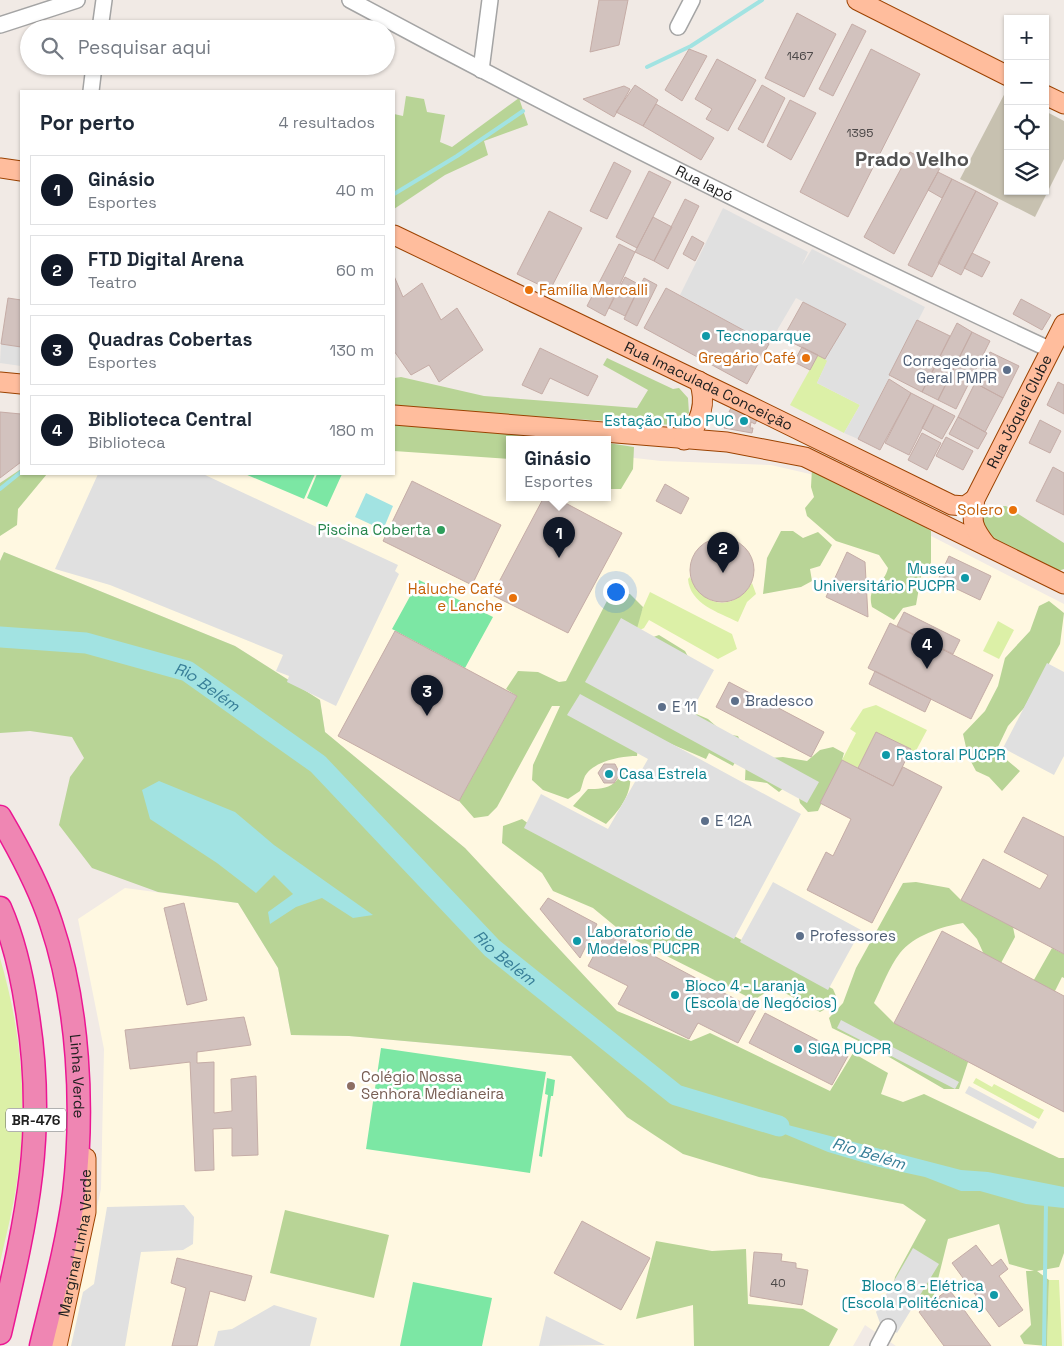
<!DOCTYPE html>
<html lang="pt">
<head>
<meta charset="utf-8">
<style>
  body { margin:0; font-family:"Space Grotesk",sans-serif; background:#f2f2f3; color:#1f2937 }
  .controls { position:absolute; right:15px; top:15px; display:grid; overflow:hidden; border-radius:0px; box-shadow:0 1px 4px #0004 }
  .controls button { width:45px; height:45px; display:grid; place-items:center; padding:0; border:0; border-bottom:1px solid #e0e1e3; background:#fff; color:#1f2937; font:25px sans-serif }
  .you { position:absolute; left:615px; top:591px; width:18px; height:18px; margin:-12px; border:4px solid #fff; border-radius:50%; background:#1a73e8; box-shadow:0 0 0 8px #1a73e833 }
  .badge { display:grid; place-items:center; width:32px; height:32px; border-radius:50%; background:#111827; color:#fff; font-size:16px; font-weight:700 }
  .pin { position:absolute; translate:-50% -41px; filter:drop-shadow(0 1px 2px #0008) }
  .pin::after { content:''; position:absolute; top:26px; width:18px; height:15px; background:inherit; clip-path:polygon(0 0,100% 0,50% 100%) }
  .popup { position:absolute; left:506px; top:436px; width:105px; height:65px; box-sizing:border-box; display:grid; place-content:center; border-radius:0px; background:#fff; filter:drop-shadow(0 1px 4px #0005); font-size:16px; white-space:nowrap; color:#747a83 }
  .popup b { font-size:19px; color:#1f2937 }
  .popup::after { content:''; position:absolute; left:50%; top:100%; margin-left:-10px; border:10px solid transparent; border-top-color:#fff }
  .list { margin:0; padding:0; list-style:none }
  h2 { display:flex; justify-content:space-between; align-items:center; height:65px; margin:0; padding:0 20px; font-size:21px }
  h2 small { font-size:16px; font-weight:400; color:#747a83 }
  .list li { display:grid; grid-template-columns:32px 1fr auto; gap:15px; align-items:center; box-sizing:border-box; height:70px; margin:0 10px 10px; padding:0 10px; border:1px solid #e0e1e3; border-radius:0px }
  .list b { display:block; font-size:19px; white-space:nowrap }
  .list p { margin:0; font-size:16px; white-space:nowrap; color:#747a83 }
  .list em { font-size:16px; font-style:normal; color:#747a83 }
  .icon { flex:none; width:28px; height:28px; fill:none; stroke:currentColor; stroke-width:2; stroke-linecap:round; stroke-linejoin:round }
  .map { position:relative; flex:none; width:1064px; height:1346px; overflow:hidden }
  .search { position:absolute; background:#fff; box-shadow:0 1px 4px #0004; left:20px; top:20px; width:375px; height:55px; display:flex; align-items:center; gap:12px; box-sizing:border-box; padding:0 18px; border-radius:28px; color:#747a83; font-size:19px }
  .panel { position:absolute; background:#fff; box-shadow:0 1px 4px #0004; left:20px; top:90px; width:375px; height:385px; border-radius:0px }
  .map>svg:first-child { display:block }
  .education { fill:#fff8e1 }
  .construction { fill:#c7c1b0 }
  .grass { fill:#dcf0a7 }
  .forest { fill:#b8d496 }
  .pitch { fill:#7ce7a4 }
  .parking { fill:#e0e0e0 }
  .water { fill:#a2e3e2 }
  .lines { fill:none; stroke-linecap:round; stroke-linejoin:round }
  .stream { stroke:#a2e3e2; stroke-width:4 }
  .river { stroke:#a2e3e2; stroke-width:21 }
  .building { fill:#d2c2be; stroke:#c5aca6 }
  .minor-casing { stroke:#a4a4a4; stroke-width:18 }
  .major-casing { stroke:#9c4200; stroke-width:21 }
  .highway-casing { stroke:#ec1693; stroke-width:25 }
  .minor { stroke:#fff; stroke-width:15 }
  .major { stroke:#ffbd9d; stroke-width:19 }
  .highway { stroke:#ef86b3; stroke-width:22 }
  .food-dot { fill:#e8710a; stroke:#fff; stroke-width:2 }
  .culture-dot { fill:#0f9aa8; stroke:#fff; stroke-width:2 }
  .service-dot { fill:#5c6f8a; stroke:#fff; stroke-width:2 }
  .leisure-dot { fill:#2e9e5b; stroke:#fff; stroke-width:2 }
  .education-dot { fill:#8d6e63; stroke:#fff; stroke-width:2 }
  .labels { text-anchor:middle; stroke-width:5; stroke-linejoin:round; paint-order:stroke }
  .number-label { font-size:12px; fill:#4c4848 }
  .shield { fill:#fff; stroke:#636363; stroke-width:1 }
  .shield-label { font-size:14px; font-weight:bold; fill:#202020 }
  .street-label { font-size:15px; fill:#202020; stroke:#fff }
  .food-label { font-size:15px; fill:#c56008; stroke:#fff; text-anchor:end }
  .culture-label { font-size:15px; fill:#0d838f; stroke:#fff; text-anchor:start }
  .service-label { font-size:15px; fill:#4e5e75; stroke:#fff; text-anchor:start }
  .leisure-label { font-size:15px; fill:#27864d; stroke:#fff; text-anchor:end }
  .education-label { font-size:15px; fill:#785e54; stroke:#fff; text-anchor:start }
  .water-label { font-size:16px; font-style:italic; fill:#387f98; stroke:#fff }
  .district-label { font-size:20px; font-weight:bold; fill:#535353; stroke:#fff }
</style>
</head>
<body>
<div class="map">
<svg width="1064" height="1346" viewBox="0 0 1064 1346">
  <rect width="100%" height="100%" fill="#f1eae5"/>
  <path class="education" d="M394,431L510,444V497H608V455L661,461L771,465L810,474L1064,604V1346H896L865,1325L853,1346H66L101,1189L104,1049L78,919L125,888L238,903L278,968L291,1035L349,1036L571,1056L627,1117L617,1011L465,848L325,732L320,700L235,646L4,552L0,561V498L30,474H394Z"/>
  <path class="construction" d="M1006,91L1008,92V191H1045V111L1064,121V159L1035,217L960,179Z"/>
  <path class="grass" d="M818,355L828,360L817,383L860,405L844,433L790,405Z
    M690,577C703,608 734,612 752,583L756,594L747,602L738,622C718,612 690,604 688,579Z
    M650,592L732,634L737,649L718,659L649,620L644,628L636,632L638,619Z
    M998,621L1014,630L999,659L983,651Z
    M876,705L927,730L910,762L906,760L911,749L876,732L858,768L842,760L856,733L850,729L863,709Z
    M0,958C21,1029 29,1107 17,1181C13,1209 6,1236 0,1263Z
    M976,1078L992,1087L994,1084L1044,1110L1039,1119L973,1083Z
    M1049,1280H1059L1062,1346H1047Z"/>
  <path class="forest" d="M406,96L424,99L427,112L445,115L440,142L452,147L519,98L528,125L484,141L488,155L445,175L394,209V114L403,116Z
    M607,358L673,389L679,388L688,398L689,413L673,425L394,408V378L401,377L484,396L637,408L648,390L603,365Z
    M394,422L578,439H510V459L394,451Z
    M608,443L634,447L633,469L621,489H608Z
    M812,468L912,518L931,531V563L922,571L916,605L903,608L894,620L872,607C866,585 884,586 888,568L879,555L836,541L807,516L805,508L814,497L811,487Z
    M21,469V474H47L18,509L17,525L0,536V483Z
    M1006,506L1064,543V569L1055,572L988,538L977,519L984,507Z
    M781,531H793L803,538L818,532L832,545L820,566L810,569L812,581L801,587L763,594L767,558Z
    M4,552L235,646L320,700L325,732L465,848L617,1011L691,1041L710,1033L830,1091L853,1053L888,1073L881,1094L903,1102L924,1094L1059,1158H1064V1253L1059,1267L1037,1271L1049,1280L1047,1346L1024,1344L1020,1336L1031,1325L1026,1271H1034L1009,1264L999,1224L948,1239L932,1303L910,1309L891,1298L895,1277L926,1220L903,1204L759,1177L683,1154L627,1117L571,1056L349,1036L291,1035L278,968L238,903L158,892L92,868L59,825L70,777L84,758L72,737L30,731L0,733V561Z
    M630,594L643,607L636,632L642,641L659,635L685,651L697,673L687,710L708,719L725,734L738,736L743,747L733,766L709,753L706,759L648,734L638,746L637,756C621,756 594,761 585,776C583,780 582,787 580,791L568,799L543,790L532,780L533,765L560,706H552L497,807L488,816L474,818L459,801L517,696L506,689L518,671L538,672L559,682L566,681L610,595Z
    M1049,601L1064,613L1060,644L1024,708L1008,726L996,751L1020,771L1002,791L989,777L976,771L968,756L963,734L985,711L998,686L1005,658L1030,631L1039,606Z
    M833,747L844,753L842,760L818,811L808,812L800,803L797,789L786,786L779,792L767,783L745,780L746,760L783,757L807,761L820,750Z
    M626,770L630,772C633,793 620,810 606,824L573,806L588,789C597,789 607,789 614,783C619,779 620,774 626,770Z
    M522,819L540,832L833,989L836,996L831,1006L820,1012L774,987L754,1000L627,936L593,908L553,891L542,873L502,843L503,826Z
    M916,882L949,888L961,900L1013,927L1015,937L1001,963L986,959L977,939L963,923C943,926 913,936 900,953C889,967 882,987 874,1003L894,1023L968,1062L959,1089H944L877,1050L832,1028L829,1018L843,1003L856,968L903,883Z
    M1052,948L1064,954V978L1062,977L1052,997L1031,985Z
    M285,1210L389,1235L374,1298L270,1273Z
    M656,1241L712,1251L746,1249L748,1304L803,1309L838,1329L829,1346H694L693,1305L636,1319Z"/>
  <path class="pitch" d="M245,474H315L304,499Z
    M317,474H342L327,507L307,498Z
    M419,580L493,617L465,668L392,629Z
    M381,1048L546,1072L530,1173L366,1149Z
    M547,1078L555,1080L553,1096H551L542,1157L539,1156L548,1095L545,1094Z
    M413,1282L492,1298L482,1346H400Z"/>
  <path class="parking" d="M723,208L808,252L802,265L812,249L925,307L858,439L844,433L860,405L817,383L827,361L825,359L845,324L796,298L769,344L680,295Z
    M1,344L21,347V366L0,363Z
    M98,474H203L398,565L395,571L399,574L336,706L287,682L289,676L276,671L283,655L110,585L55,569Z
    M621,618L714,670L691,712L819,782L807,803L585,682Z
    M1047,663L1064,672V756L1054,775L1003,748Z
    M580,694L801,814L734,939L524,828L541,794L608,829L648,759L567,715Z
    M773,882L861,930L828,990L740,942Z
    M841,1020L959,1082L955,1089L837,1028Z
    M969,1086L1037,1122L1033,1129L965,1093Z
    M184,1205L194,1217L193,1244L183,1250L141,1252L125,1346H71L83,1292L94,1284L107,1207Z
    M913,1248L939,1264L897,1333L880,1323L876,1312Z
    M274,1305L317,1318L310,1346H214L218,1331L232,1329Z
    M546,1316L605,1345L539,1346Z"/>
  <path class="water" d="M366,493L393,506L383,530L355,517Z
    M159,781L235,812L274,845L373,915L353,918L322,898L296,907L270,924L268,912L293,894L274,875L256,893L217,863L150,819L142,790Z
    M742,1113L961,1170L988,1172L1064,1187V1208L1026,1204L980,1191H961L925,1177L879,1167L828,1152L775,1130Z"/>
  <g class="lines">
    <path class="stream" d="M647,67L691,46L762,0
      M394,194L457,156L523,111
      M0,489L21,472
      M1044,1346L1046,1203"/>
    <path class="river" id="s1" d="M0,637L86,643L187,671L318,764L492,948L676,1095L779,1126"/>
  </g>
  <path class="building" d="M599,0H628L619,45L590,52Z
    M797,13L836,34L804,97L765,78Z
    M852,24L866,31L833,96L819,89Z
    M689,49L707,56L682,101L665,90Z
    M871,49L920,74L848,217L800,192Z
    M717,59L756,80L728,131L706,119L712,109L695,99Z
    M635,85L658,100L643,126L616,112Z
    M762,85L785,98L763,143L738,129Z
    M624,86L630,89L614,117L583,99Z
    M790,100L816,113L791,160L767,146Z
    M656,104L714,138L701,160L643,126Z
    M910,152L940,168L894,254L864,237Z
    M614,162L631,171L607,219L590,211Z
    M649,171L671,182L637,248L616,237Z
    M938,172L952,179L942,198L928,190Z
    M952,179L976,191L932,277L908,265Z
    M976,191L998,203L961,275L938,263Z
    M685,199L699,206L668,269L654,261Z
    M549,211L582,228L550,290L517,274Z
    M653,217L672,227L654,261L635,252Z
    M692,236L704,243L695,261L683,254Z
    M619,244L635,252L605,316L587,306Z
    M972,253L990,262L982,277L964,268Z
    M394,276L403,297L422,283L441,320L457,308L483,350L439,382L429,365L411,375L394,351Z
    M625,277L640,285L625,316L609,308Z
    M644,278L657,285L637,326L624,319Z
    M666,288L769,344L747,384L644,328Z
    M8,298L21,300V347L1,344Z
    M1021,299L1051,315L1042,330L1013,314Z
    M803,302L846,324L825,359L783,338Z
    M917,320L950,336L922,392L889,375Z
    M957,323L972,332L938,400L922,392Z
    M972,332L990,341L956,409L938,400Z
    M802,347L818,355L810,370L794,362Z
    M540,348L598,376L588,396L550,378L542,394L522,385Z
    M990,352L1019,366L1003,398L975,383Z
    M889,379L911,393L880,450L858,439Z
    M1058,382L1064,385V414L1047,405Z
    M975,383L1003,398L985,432L958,417Z
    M911,393L934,405L909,455L885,443Z
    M934,405L955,416L942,439L922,428Z
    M731,408L757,420L755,424L751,422L750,428H753L752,433L724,428L725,424L729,425L734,415L729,412Z
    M0,412L21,414V462L0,478Z
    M958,417L987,433L978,449L949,434Z
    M1040,420L1061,431L1050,453L1029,443Z
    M922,433L941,443L927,470L908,460Z
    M946,437L973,451L963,470L936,456Z
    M1053,467L1064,473V515L1036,501Z
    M412,481L501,525L472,585L383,541Z
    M665,484L689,498L681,514L656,501Z
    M544,497H554L622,533L568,633L492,595Z
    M690 570a32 32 0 1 1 64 0a32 32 0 1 1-64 0Z
    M847,552L865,562L868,617L826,597Z
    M949,556L991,576L980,600L938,580Z
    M904,612L960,640L953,654L897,626Z
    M890,623L993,675L971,719L868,668Z
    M395,631L517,696L459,801L338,736Z
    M875,671L931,699L925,712L869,684Z
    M729,682L824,732L811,757L716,707Z
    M876,732L911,749L893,786L858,768Z
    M842,760L893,786L903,767L942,787L872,923L807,890L826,852L833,856L851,819L820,803Z
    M604,764H615L620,774L614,783H604L598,773Z
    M1023,817L1064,837V954L961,900L983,859L1040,889L1048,875L1004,852Z
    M548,898L597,924L580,958L540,909Z
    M184,903L207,1000L187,1005L164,908Z
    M607,931L756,1010L738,1043L698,1023L689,1039L618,1004L628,986L588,966Z
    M942,931L1064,996V1112L894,1023Z
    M765,1013L848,1056L832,1085L749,1043Z
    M244,1017L251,1045L197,1052V1063L214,1062V1113L232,1111L231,1079L256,1076L258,1155L232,1156V1128L213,1129L214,1170L195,1171L190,1062L130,1069L125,1030Z
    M582,1221L650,1258L621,1310L554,1273Z
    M976,1245L992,1266L1001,1259L1008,1269L999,1276L1023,1310L999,1327L952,1263Z
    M754,1252L782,1254L781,1261L796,1263V1268L808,1270L802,1305L750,1296Z
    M177,1258L252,1276L245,1301L210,1291L197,1346H172L186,1288L171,1283Z
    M949,1289L975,1325L991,1346H944L919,1312Z"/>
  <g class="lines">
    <defs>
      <g id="minor">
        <path id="s2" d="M350,0C580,124 814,240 1051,350"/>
        <path d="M0,25L77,0"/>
        <path d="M678,27L692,0"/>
        <path d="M100,29L104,0"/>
        <path d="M481,70L490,0"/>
        <path d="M91,91L94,66"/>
        <path d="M878,1346L888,1327"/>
      </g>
      <g id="major">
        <path d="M857,0L1008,76"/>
        <path d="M1045,95L1064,104"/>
        <path d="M0,168L21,171"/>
        <path id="s3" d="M394,235L748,405L952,505L965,506L975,499"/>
        <path d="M0,382L21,384"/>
        <path d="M394,415L727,442L805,457L1064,584"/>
        <path d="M684,440C701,423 707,403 699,381"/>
        <path id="s4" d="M987,546C972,527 971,522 975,499L1064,324"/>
        <path id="s5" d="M57,1346L86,1212V1158"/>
      </g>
      <g id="highway">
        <path id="s6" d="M0,817C20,851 39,886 51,923C79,1006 84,1108 74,1194C67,1245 53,1296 41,1346"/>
        <path d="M0,908C14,940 22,976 27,1010C47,1131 27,1217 0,1333"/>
      </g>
    </defs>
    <use href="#minor" class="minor-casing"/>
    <use href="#major" class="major-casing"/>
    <use href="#highway" class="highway-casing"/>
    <use href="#minor" class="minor"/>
    <use href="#major" class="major"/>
    <use href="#highway" class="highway"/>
  </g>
  <g class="food-dot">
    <circle cx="529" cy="290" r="5"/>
    <circle cx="806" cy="358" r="5"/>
    <circle cx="1013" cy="510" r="5"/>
    <circle cx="513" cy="598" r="5"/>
  </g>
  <g class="culture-dot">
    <circle cx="706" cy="336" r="5"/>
    <circle cx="744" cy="421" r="5"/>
    <circle cx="965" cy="578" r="5"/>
    <circle cx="886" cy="755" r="5"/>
    <circle cx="609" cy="774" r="5"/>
    <circle cx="577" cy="941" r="5"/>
    <circle cx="675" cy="995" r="5"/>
    <circle cx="798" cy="1049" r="5"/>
    <circle cx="994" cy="1295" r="5"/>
  </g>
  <g class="service-dot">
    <circle cx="1007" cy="370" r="5"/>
    <circle cx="735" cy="701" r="5"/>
    <circle cx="662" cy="707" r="5"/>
    <circle cx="705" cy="821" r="5"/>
    <circle cx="800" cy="936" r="5"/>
  </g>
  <circle class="leisure-dot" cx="441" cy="530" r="5"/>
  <circle class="education-dot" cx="351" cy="1086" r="5"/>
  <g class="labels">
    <g class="number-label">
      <text x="800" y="60">1467</text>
      <text x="860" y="137">1395</text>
      <text x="778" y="1287">40</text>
    </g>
    <rect class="shield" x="6" y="1108.5" width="60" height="23" rx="4"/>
    <g class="shield-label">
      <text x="36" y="1125">BR-476</text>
    </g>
    <g class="street-label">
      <text dy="5" stroke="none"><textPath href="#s2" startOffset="399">Rua Iapó</textPath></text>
      <text dy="5" stroke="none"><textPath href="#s3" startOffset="349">Rua Imaculada Conceição</textPath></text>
      <text dy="5" stroke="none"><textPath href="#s4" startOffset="149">Rua Jóquei Clube</textPath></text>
      <text dy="5" stroke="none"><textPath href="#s6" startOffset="274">Linha Verde</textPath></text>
      <text dy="5" stroke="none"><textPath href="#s5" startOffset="105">Marginal Linha Verde</textPath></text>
    </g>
    <g class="food-label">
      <text x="539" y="295" text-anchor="start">Família Mercalli</text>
      <text x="796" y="363">Gregário Café</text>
      <text x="1003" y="515">Solero</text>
      <text x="503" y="594">Haluche Café<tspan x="503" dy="17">e Lanche</tspan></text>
    </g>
    <g class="culture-label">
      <text x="716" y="341">Tecnoparque</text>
      <text x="734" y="426" text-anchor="end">Estação Tubo PUC</text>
      <text x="955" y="574" text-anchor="end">Museu<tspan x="955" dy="17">Universitário PUCPR</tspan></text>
      <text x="896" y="760">Pastoral PUCPR</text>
      <text x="619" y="779">Casa Estrela</text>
      <text x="587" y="937">Laboratorio de<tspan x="587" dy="17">Modelos PUCPR</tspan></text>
      <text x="685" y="991">Bloco 4 - Laranja<tspan x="685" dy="17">(Escola de Negócios)</tspan></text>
      <text x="808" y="1054">SIGA PUCPR</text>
      <text x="984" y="1291" text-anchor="end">Bloco 8 - Elétrica<tspan x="984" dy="17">(Escola Politécnica)</tspan></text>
    </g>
    <g class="service-label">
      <text x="997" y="366" text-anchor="end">Corregedoria<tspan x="997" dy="17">Geral PMPR</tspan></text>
      <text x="745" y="706">Bradesco</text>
      <text x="672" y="712">E 11</text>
      <text x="715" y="826">E 12A</text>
      <text x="810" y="941">Professores</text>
    </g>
    <g class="leisure-label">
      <text x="431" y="535">Piscina Coberta</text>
    </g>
    <g class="education-label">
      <text x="361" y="1082">Colégio Nossa<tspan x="361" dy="17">Senhora Medianeira</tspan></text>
    </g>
    <g class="water-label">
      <text dy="6" stroke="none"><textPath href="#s1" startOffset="216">Rio Belém</textPath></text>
      <text dy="6" stroke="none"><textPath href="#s1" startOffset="621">Rio Belém</textPath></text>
      <text transform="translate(869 1153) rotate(17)" y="6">Rio Belém</text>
    </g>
    <g class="district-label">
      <text x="912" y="166">Prado Velho</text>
    </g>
  </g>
</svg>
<div class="controls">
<button>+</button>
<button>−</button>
<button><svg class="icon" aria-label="locate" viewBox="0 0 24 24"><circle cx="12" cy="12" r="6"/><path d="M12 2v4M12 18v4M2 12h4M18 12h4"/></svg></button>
<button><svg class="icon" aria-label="layers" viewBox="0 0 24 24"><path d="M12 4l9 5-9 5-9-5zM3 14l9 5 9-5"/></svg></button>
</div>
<div class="you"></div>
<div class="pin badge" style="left:559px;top:558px">1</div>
<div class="popup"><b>Ginásio</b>Esportes</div>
<div class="pin badge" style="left:723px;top:573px">2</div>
<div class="pin badge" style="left:427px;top:716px">3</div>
<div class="pin badge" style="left:927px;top:669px">4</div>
<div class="search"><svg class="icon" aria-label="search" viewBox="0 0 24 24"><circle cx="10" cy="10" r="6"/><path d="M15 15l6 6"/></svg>Pesquisar aqui</div>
<section class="panel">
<h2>Por perto<small>4 resultados</small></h2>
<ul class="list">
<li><span class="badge">1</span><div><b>Ginásio</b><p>Esportes</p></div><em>40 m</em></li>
<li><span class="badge">2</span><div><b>FTD Digital Arena</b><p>Teatro</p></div><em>60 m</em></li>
<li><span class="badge">3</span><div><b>Quadras Cobertas</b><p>Esportes</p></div><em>130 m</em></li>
<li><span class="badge">4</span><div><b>Biblioteca Central</b><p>Biblioteca</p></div><em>180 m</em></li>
</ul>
</section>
</div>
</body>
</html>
